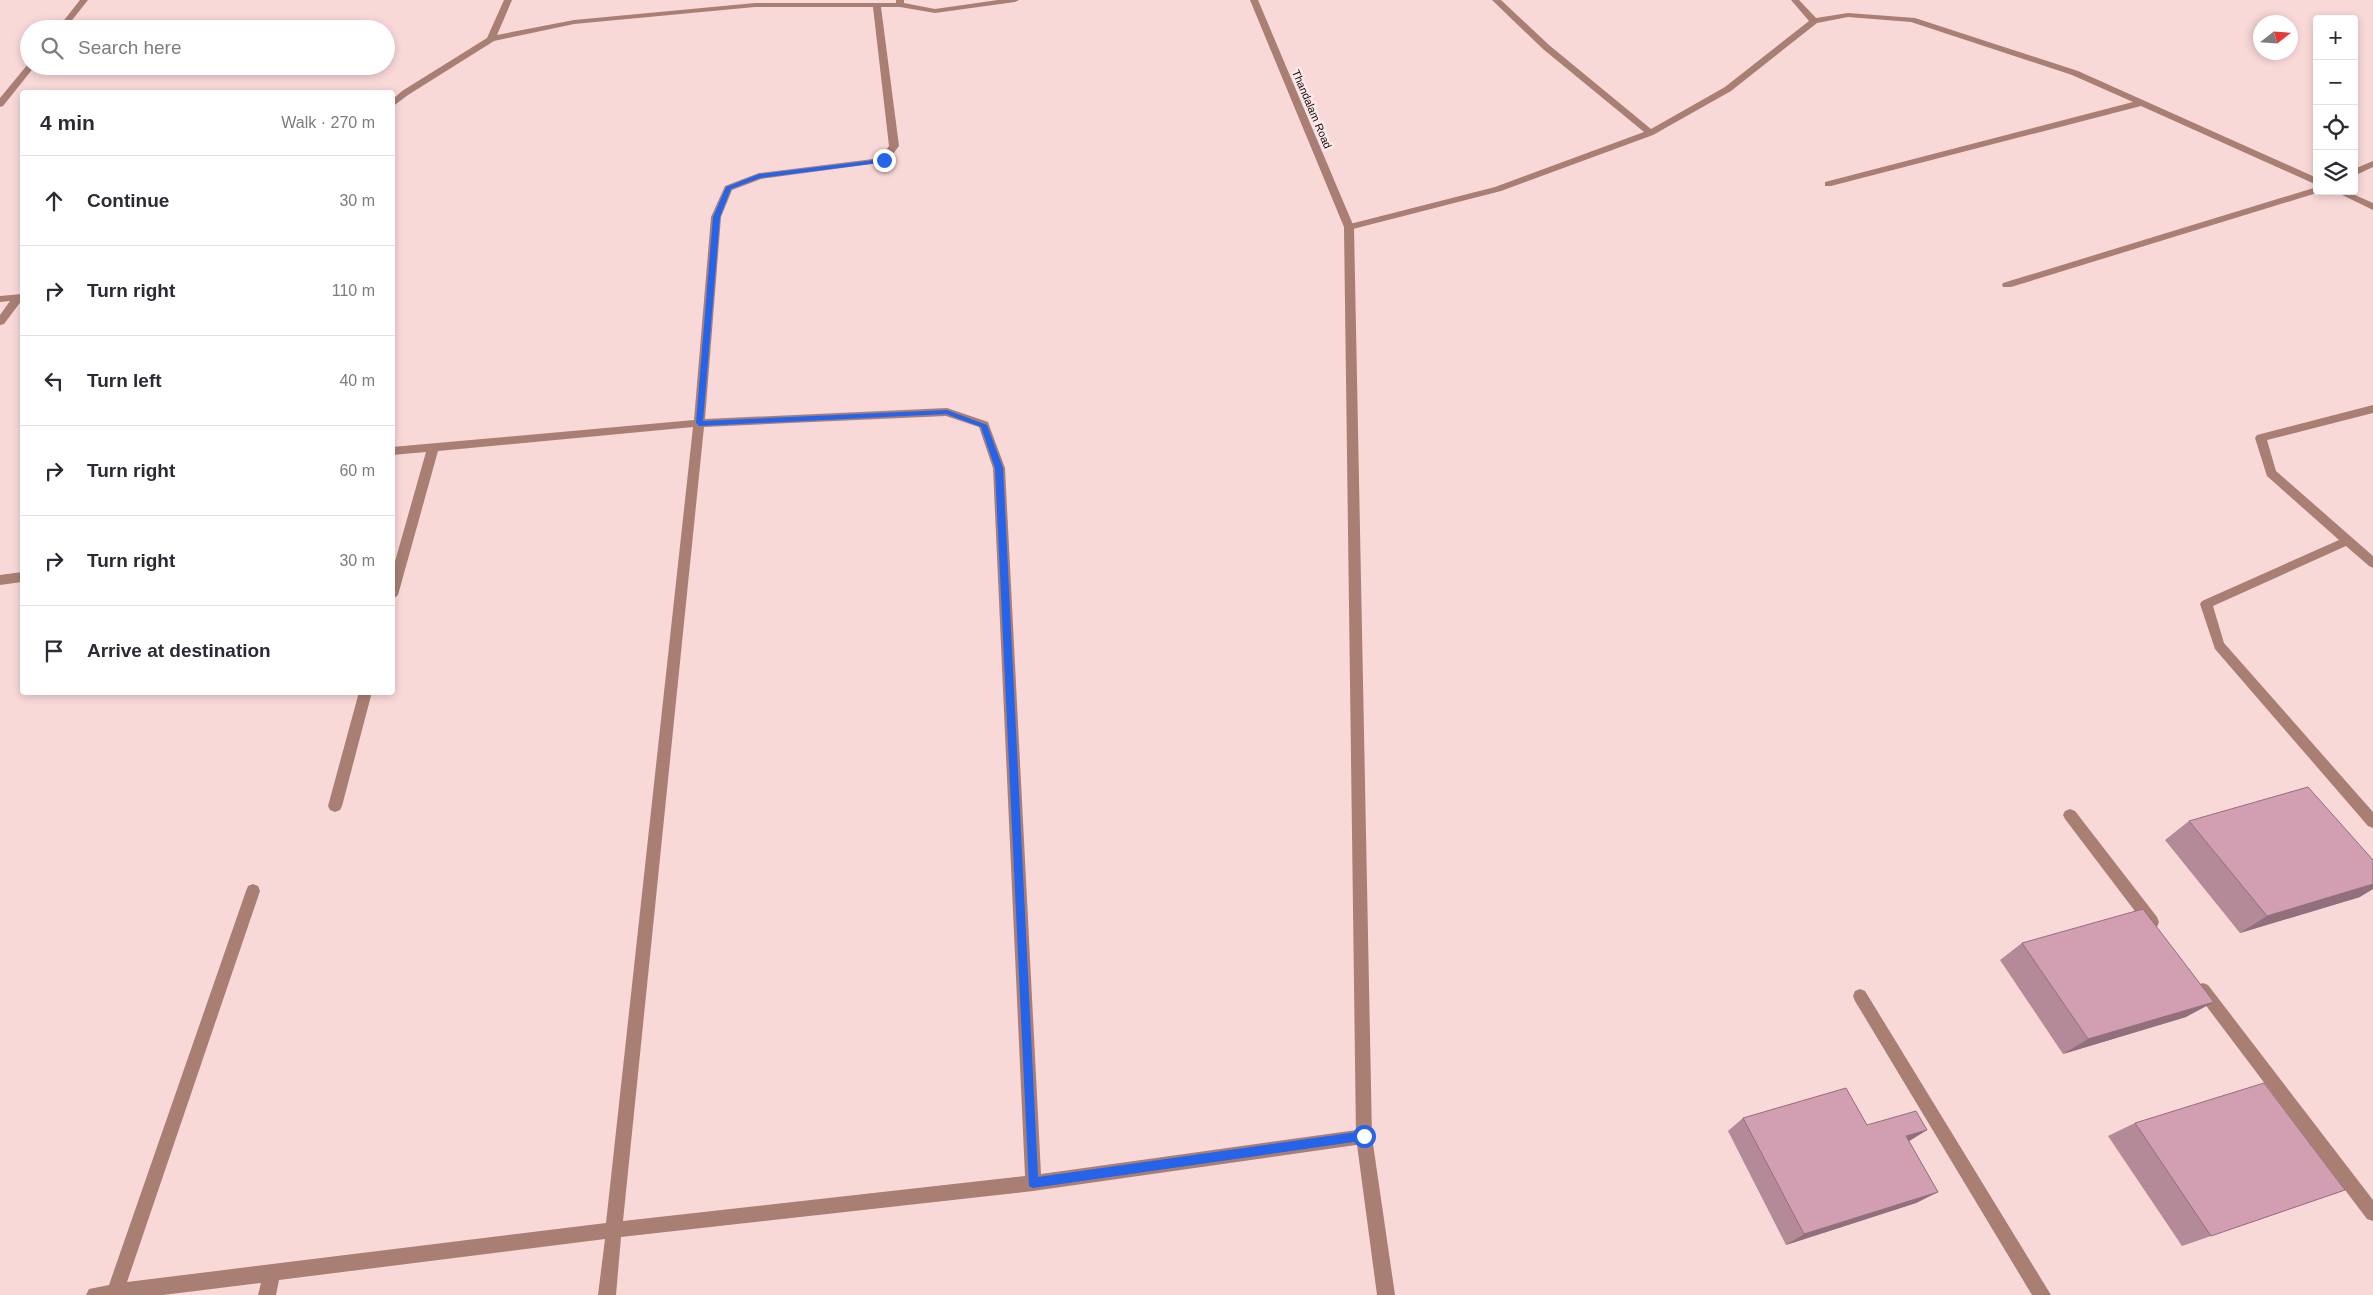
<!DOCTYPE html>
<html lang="en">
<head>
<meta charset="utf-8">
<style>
  body { margin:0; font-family:Helvetica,sans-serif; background:#f2f2f3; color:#2b2b33 }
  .controls { position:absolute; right:15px; top:15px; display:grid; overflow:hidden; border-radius:5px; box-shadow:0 2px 8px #0003 }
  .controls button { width:45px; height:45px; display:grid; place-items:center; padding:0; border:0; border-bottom:1px solid #e1e1e2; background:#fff; color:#2b2b33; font:25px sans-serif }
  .compass { position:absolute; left:2253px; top:15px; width:45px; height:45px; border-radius:50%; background:#fff; box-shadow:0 2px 8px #0003; rotate:73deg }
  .stop { position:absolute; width:15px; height:15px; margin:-11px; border:4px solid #2563eb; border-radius:50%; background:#fff }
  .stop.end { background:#2563eb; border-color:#fff; box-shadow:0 1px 5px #0008 }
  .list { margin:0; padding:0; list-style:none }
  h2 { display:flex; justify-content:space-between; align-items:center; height:65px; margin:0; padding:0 20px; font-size:21px }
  h2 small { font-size:16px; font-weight:400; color:#7c7c81 }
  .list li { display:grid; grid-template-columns:32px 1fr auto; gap:15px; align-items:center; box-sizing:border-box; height:90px; padding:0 20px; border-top:1px solid #e1e1e2 }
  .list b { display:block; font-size:19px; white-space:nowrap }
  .list em { font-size:16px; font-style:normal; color:#7c7c81 }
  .icon { flex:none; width:28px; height:28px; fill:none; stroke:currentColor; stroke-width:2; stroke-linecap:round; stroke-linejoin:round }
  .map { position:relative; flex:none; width:2373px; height:1295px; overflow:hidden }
  .search { position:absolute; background:#fff; box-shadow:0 2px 8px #0003; left:20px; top:20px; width:375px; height:55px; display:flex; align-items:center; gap:12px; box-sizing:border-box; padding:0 18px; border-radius:28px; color:#7c7c81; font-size:19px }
  .panel { position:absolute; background:#fff; box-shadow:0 2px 8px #0003; left:20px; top:90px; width:375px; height:605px; border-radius:5px }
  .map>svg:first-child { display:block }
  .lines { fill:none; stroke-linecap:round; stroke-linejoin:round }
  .minor { fill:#a97f73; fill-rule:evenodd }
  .tertiary { fill:#a97f73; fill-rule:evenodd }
  .wall { fill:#b48998 }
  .shaded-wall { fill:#926f7c }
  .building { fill:#d19fb1; stroke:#926f7c }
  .route { fill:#2563eb }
  .labels { text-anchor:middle; stroke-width:5; stroke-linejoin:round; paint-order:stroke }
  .far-street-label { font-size:11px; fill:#14090a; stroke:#fde9e9 }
</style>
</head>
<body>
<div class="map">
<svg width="2373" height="1295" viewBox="0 0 2373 1295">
  <rect width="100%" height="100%" fill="#f9d8d8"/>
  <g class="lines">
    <path class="minor" d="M80,0H88L65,29H57Z
      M504,0H512L497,35L574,20L755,3H896V0H904V3L935,9L998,0H1019L1015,2L935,13L900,7H881L899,146L887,162L761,179L732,190L721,217L705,419L947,408L988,422L989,425L1005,468L1041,1174L1364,1129L1370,1131L1372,1137L1370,1143L1033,1191L621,1237L616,1295H598L605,1239L279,1280L276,1295H258L261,1283L163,1295H86L89,1289L109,1285L246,891L248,886L253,884L258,886L260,891L127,1282L606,1223L693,427L438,451L398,595L392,600V572L426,452L392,455V447L694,420L711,217L725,186L759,173L881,158L889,146L873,7H755L574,24L494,41L408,95L392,107V100L402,91L487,38ZM946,416L979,427L993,468L1025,1176L623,1221L704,427Z
      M1492,0H1501L1549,45L1651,129L1725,87L1809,21L1791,0H1799L1816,18L1848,13L1915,18L2078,71L2317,178V185L2141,106L1831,186H1825V182L2133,102L2072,75L1911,22L1848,17L1817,23L1731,91L1653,135L1501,191L1349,230L1346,229V225L1495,187L1644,132L1543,49Z
      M28,64L29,66H35L3,106L0,107V98Z
      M2373,161V167L2354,176V169Z
      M2317,187V191L2320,192L2011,287H2003L2002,285L2003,283Z
      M2334,191H2346L2373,203V210Z
      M22,294V300L4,324L0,325V315L10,301L0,302V296Z
      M2373,405V413L2267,440L2276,471L2373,556V568L2369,566L2346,546L2213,606L2224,643L2373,812V828L2368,826L2215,649L2200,604L2202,601L2339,540L2267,476L2255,438L2257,435Z
      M22,572V582L0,585V575Z
      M359,692H372L342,806L340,810L335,812L330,810L328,806Z
      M2070,809L2075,811L2157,917L2159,922L2157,927L2152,929L2147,927L2065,819L2063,815L2065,811Z
      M2203,983L2208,985L2373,1200V1221L2367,1219L2198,995L2196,990L2198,985Z
      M1860,989L1865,991L2051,1295H2032L1855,1001L1853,996L1855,991Z"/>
    <path class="tertiary" d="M1250,0H1258L1354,227L1372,1137L1395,1295H1377L1356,1137L1344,227Z"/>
  </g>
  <path class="wall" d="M2189,821L2360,897L2240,933L2165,840Z
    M2022,943L2186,1017L2063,1054L2000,960Z
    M1743,1118L1867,1125L1927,1130L1909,1141L1938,1192L1916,1203L1786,1245L1728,1131Z
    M2135,1123L2345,1190L2182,1246L2108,1136Z"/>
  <path class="shaded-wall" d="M2373,884V889L2360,897L2240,933L2267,916Z
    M2214,1002L2186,1017L2063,1054L2088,1039Z
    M1927,1130L1906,1143V1136Z
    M1938,1192L1916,1203L1786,1245L1804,1234Z"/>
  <path class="building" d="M2308,787L2373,860V884L2267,916L2189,821Z
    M2143,909L2214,1002L2088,1039L2022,943Z
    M2264,1083L2345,1190L2211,1236L2135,1123Z
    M1846,1088L1867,1125L1916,1111L1927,1130L1906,1136L1938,1192L1804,1234L1743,1118Z"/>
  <path class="route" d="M884,159L886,162L760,178L731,189L720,217L703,421L947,410L987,425L1003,468L1038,1177L1364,1131L1367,1133V1140L1033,1188L1029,1186L995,468L981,427L946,414L699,426L696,423L713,217L726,187L759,174Z"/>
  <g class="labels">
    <g class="far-street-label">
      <text transform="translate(1312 109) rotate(67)" y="4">Thandalam Road</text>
    </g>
  </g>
</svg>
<div class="controls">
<button>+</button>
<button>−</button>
<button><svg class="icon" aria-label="locate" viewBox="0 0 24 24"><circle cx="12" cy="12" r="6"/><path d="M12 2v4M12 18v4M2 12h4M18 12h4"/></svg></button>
<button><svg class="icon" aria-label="layers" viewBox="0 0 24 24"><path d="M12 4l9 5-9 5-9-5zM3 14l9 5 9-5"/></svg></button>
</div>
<svg class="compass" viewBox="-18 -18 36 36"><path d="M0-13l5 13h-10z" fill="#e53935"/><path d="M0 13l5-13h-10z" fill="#7c7c81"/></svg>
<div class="stop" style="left:1364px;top:1136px"></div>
<div class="stop end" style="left:884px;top:160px"></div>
<div class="search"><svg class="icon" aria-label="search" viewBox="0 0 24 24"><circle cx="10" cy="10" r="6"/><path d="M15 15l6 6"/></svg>Search here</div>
<section class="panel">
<h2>4 min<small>Walk · 270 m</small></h2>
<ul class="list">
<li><svg class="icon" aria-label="ahead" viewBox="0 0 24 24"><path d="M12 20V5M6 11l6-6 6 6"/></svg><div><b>Continue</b></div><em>30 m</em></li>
<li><svg class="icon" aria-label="right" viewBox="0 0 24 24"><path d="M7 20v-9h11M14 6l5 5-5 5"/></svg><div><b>Turn right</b></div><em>110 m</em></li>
<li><svg class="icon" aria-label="left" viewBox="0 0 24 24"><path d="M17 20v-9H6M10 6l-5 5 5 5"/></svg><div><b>Turn left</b></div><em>40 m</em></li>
<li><svg class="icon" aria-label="right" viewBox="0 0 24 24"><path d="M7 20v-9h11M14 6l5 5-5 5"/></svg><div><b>Turn right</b></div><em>60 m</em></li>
<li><svg class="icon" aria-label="right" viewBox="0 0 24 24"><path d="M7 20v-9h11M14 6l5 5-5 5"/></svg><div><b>Turn right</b></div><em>30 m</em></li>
<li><svg class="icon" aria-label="arrive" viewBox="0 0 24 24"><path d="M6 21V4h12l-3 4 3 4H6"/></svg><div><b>Arrive at destination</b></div></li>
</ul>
</section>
</div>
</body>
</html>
